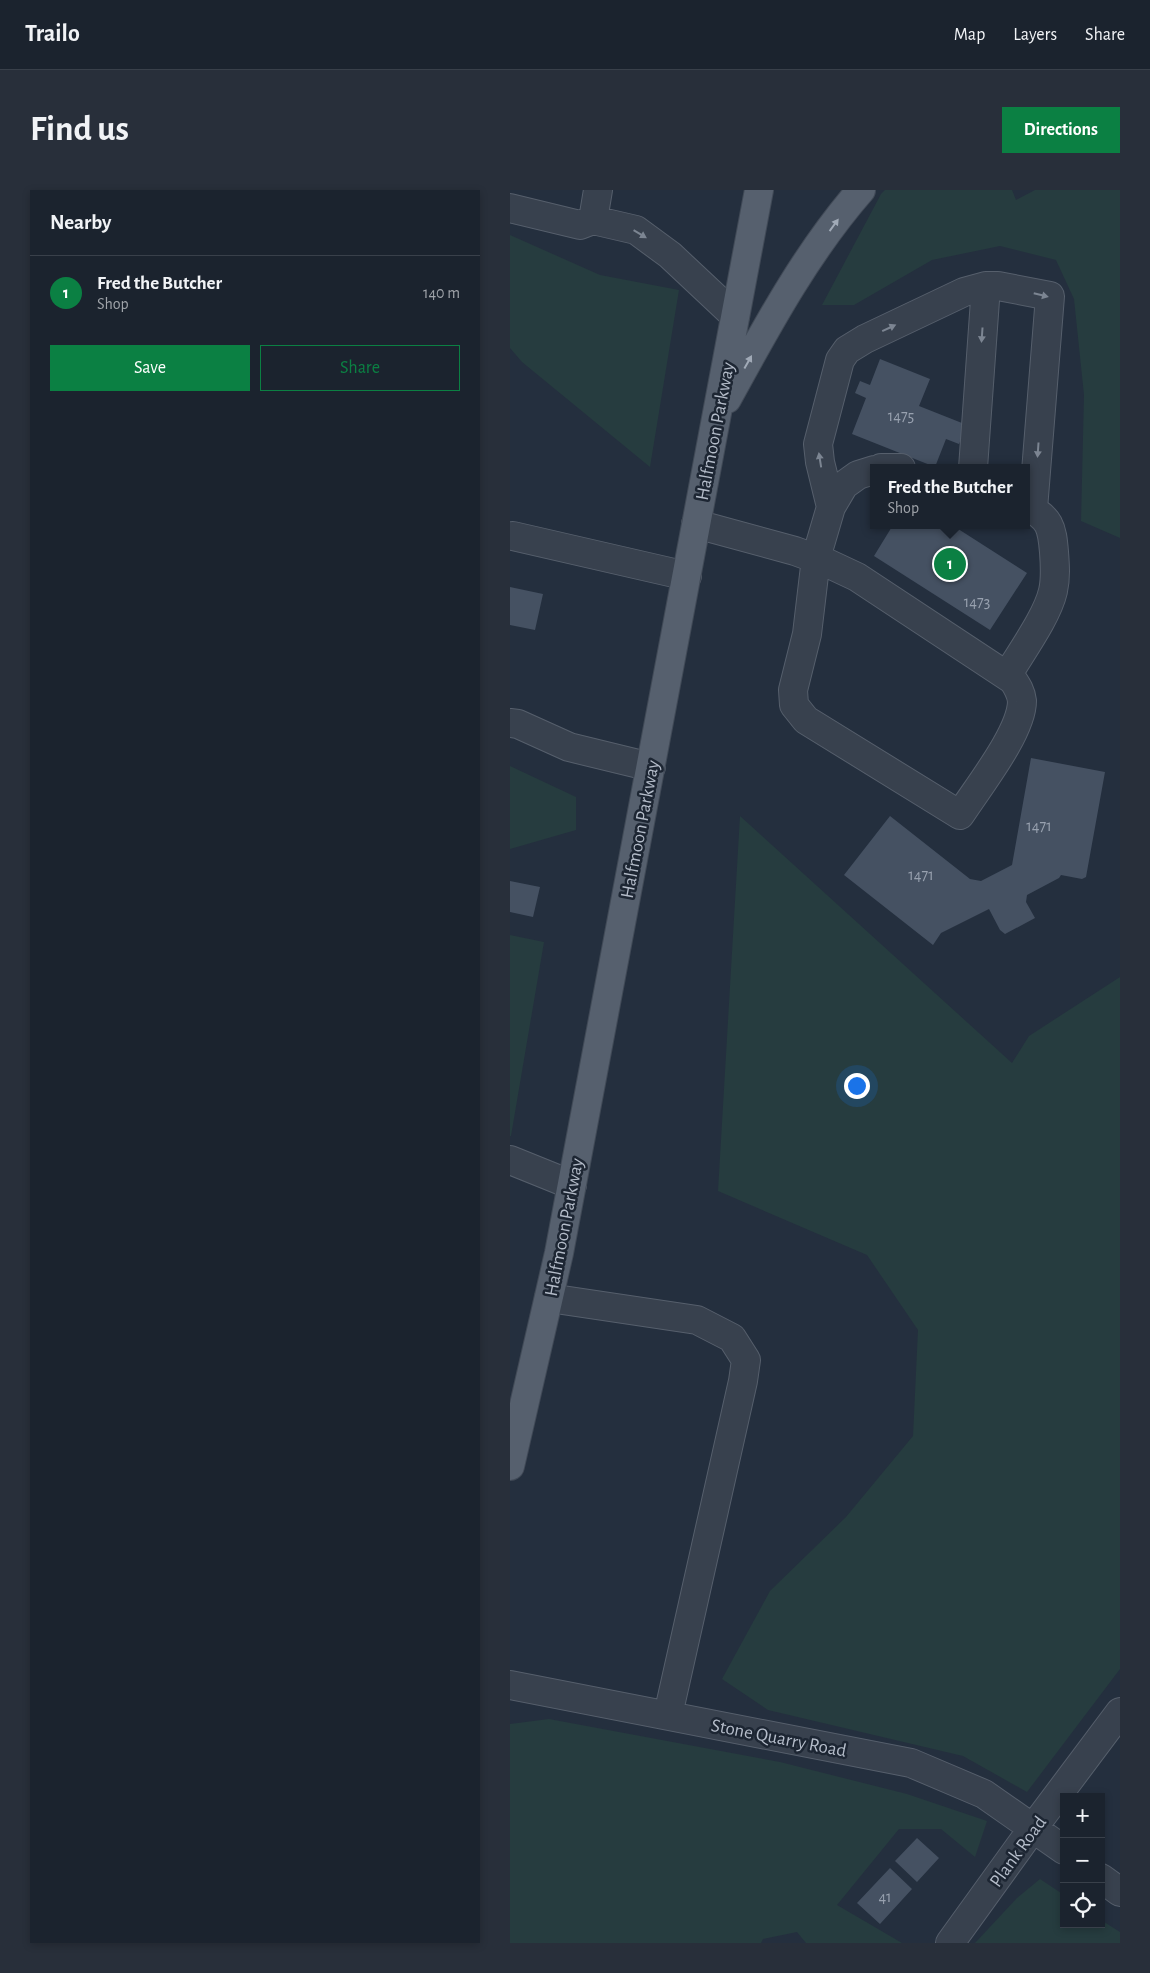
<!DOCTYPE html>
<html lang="en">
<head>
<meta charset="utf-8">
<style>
  body { margin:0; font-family:"Alegreya Sans",sans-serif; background:#282f3a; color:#f1f3f6 }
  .controls { position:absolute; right:15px; bottom:15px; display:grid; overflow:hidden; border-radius:0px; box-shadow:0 2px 8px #0003 }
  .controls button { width:45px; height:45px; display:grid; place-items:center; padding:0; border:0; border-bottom:1px solid #39404a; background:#1b232e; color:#f1f3f6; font:25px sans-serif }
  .you { position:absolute; left:346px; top:895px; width:18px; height:18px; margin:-12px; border:4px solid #fff; border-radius:50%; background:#1a73e8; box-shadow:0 0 0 8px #1a73e833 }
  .badge { display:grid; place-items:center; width:32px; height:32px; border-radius:50%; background:#0b8043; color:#fff; font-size:16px; font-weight:700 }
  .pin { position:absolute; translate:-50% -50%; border:2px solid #fff; box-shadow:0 1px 5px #0006 }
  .popup { position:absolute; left:360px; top:274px; width:160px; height:65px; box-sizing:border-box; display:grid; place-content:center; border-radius:0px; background:#1b232e; filter:drop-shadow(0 1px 4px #0005); font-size:16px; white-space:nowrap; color:#a0a4aa }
  .popup b { font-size:19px; color:#f1f3f6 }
  .popup::after { content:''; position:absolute; left:50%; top:100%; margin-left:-10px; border:10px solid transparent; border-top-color:#1b232e }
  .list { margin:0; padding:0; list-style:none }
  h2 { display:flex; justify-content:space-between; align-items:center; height:65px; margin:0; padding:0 20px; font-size:21px }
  h2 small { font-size:16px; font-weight:400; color:#a0a4aa }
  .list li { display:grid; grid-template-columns:32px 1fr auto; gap:15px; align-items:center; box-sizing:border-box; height:75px; padding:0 20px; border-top:1px solid #39404a }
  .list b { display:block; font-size:19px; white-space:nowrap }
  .list p { margin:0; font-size:16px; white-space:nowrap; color:#a0a4aa }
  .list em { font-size:16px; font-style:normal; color:#a0a4aa }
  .actions { display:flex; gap:10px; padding:15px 20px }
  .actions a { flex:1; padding:11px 0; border:1px solid #0b8043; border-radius:0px; text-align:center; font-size:18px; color:#0b8043 }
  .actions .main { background:#0b8043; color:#fff }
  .icon { flex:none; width:28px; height:28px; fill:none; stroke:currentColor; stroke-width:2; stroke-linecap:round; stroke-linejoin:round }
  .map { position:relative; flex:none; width:610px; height:1753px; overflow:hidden; border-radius:0px }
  header { display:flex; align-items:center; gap:30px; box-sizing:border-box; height:70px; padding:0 25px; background:#1b232e; border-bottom:1px solid #39404a }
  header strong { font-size:24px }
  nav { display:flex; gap:28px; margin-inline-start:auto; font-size:18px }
  .intro { display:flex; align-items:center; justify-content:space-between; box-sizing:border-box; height:120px; padding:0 30px }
  h1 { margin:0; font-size:35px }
  .button { padding:12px 22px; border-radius:0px; background:#0b8043; color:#fff; font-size:18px; font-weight:700 }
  main { display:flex; gap:30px; padding:0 30px }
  aside { flex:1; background:#1b232e; border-radius:0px; box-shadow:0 2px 8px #0003 }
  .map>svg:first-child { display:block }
  .green { fill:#263c3f }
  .building { fill:#455162 }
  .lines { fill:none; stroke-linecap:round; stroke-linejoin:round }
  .minor-casing { stroke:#565f6c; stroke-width:30 }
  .major-casing { stroke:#414a57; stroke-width:30 }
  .minor { stroke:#38414e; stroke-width:28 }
  .major { stroke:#56606e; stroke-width:28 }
  .oneway { fill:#a1aab7 }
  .oneway2 { fill:#7c8592 }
  .labels { text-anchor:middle; stroke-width:5; stroke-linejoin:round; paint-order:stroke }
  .number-label { font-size:16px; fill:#98a1af }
  .street-label { font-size:19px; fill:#b4bcc9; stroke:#1d2633 }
</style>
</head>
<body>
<header>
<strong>Trailo</strong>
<nav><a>Map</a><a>Layers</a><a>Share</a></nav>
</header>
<div class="intro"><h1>Find us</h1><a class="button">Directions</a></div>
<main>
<aside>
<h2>Nearby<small></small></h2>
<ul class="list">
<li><span class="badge">1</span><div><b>Fred the Butcher</b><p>Shop</p></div><em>140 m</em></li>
</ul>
<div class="actions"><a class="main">Save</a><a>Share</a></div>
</aside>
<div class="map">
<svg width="610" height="1753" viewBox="0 0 610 1753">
  <rect width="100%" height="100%" fill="#242f3e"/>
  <path class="green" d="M375,0H502L506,10L525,0H610V348L571,331L574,205L564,109L546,70L490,56L422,70L344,115H312L371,4Z
    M0,45L90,85L169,100L140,277L12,172L0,158Z
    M0,576L66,607V640L0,659Z
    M230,626L502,873L519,846L610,787V1479L517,1602L453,1566L258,1520L212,1489L260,1401L336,1327L403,1246L408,1140L357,1065L208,1001Z
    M0,745L34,752L1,946H0Z
    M39,1529L270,1572L397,1604L477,1631L465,1667L431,1639H389L327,1715L392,1753H296L287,1742L253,1749L251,1753H0V1534Z
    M530,1689L554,1705V1734H591V1730L610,1742V1753H465L507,1708Z"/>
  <path class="building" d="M370,169L420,189L409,216L457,235L449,254L436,249L425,277L342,244L356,208L345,203L350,191L360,195Z
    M383,335H442L517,383L480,440L364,366Z
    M0,397L33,404L25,440L0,435Z
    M521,568L595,582L576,687L572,689L551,685L549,688L517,705L516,712L525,728L495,744L490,740L479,719L431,743L423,755L334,685L380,626L460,689L471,691L502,675Z
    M0,691L30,697L23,727L0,722Z
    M407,1648L429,1668L407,1692L385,1671Z
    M380,1678L402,1699L370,1734L347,1713Z"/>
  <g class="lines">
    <defs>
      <path id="minor" d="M0,18L70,35L83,30L126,40L160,65L225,126
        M83,30L88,0
        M371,278H391
        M463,278L476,96
        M321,317L310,272L308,254L330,170L337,160L355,149L454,102L476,96H488L540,106L523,319
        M186,334L285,361L315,372L347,387L503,490C507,496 511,502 512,511C512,542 468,597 450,625L296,530L284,515L283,500L297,444L306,368L321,317L334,295L348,285L364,280
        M3,346L177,386
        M497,486C511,462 537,427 543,401C546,388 545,375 544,362C542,337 540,328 516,316
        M0,533L8,534L59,557L141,577
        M0,970L62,995
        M39,1108L187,1130L222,1148L236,1170L233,1191L158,1525
        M0,1495L401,1573L474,1604L554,1660
        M591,1688L610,1702
        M440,1753L523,1638L610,1522"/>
      <path id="major" d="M217,209C257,136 296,63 351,0
        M0,1276L49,1063L249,0"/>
    </defs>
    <use href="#minor" class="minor-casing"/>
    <use href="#major" class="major-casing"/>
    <use href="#minor" class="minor"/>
    <use href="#major" class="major"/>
  </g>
  <defs><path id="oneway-solid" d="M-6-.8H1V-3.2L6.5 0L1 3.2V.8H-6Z" transform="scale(1.25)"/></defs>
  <g class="oneway">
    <use href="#oneway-solid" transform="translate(324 35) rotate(-54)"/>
    <use href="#oneway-solid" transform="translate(238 172) rotate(-61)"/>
  </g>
  <g class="oneway2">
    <use href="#oneway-solid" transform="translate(130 44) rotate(31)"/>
    <use href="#oneway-solid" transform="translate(531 105) rotate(14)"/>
    <use href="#oneway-solid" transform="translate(379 138) rotate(-25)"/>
    <use href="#oneway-solid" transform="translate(472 145) rotate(94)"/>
    <use href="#oneway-solid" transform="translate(528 260) rotate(94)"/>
    <use href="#oneway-solid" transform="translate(310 270) rotate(-99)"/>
  </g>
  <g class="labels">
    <g class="number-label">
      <text x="391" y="231">1475</text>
      <text x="467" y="417">1473</text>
      <text x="529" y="641">1471</text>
      <text x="411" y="690">1471</text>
      <text x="375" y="1712">41</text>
    </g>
    <g class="street-label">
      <text transform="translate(204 241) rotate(-79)" y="7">Halfmoon Parkway</text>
      <text transform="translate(129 639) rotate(-79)" y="7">Halfmoon Parkway</text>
      <text transform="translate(53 1037) rotate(-79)" y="7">Halfmoon Parkway</text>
      <text transform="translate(269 1547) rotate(11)" y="7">Stone Quarry Road</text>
      <text transform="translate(507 1661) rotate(-54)" y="7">Plank Road</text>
    </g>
  </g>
</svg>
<div class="controls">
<button>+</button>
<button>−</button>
<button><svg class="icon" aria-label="locate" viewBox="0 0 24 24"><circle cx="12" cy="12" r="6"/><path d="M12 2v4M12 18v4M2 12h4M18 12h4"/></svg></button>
</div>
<div class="you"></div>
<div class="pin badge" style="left:440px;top:374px">1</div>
<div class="popup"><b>Fred the Butcher</b>Shop</div>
</div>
</main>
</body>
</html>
